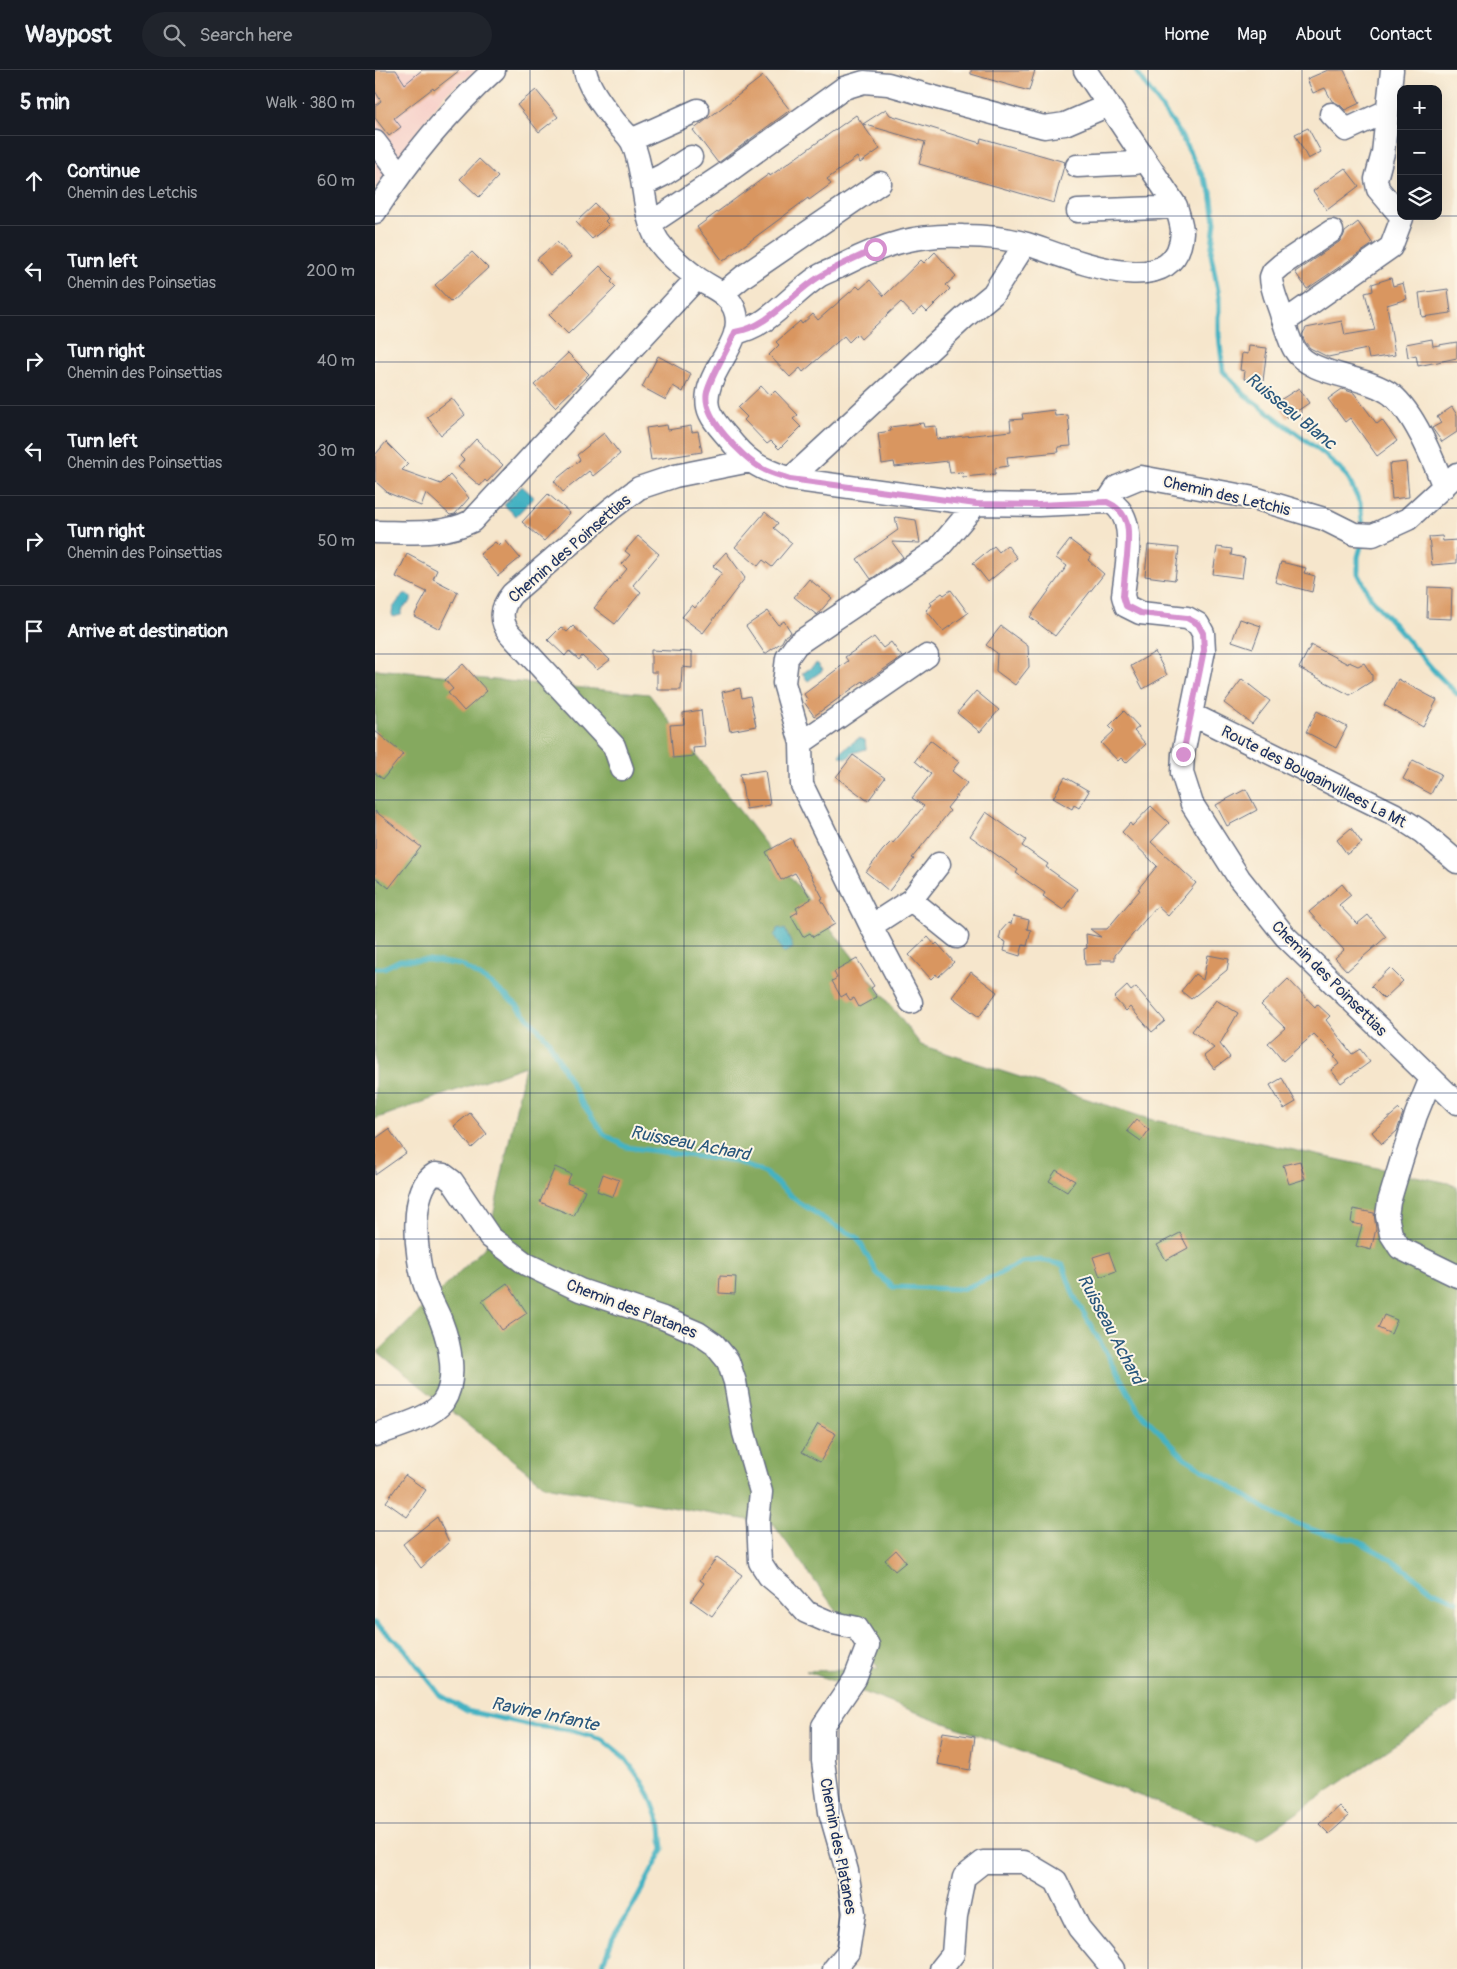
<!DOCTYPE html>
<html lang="en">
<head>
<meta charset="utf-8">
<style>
  body { margin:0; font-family:Pangolin,sans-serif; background:#20242c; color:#f1f3f6 }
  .controls { position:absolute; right:15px; top:15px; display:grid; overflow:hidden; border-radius:10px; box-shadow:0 5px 20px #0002 }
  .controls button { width:45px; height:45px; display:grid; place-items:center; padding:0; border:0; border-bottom:1px solid #363941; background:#171b24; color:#f1f3f6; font:25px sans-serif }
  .stop { position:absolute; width:15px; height:15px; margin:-11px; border:4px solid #d690ce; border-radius:50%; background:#fff }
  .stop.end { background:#d690ce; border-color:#fff; box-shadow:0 1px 5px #0008 }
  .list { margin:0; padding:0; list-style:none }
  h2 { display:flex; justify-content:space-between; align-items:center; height:65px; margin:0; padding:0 20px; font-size:21px }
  h2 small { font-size:16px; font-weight:400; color:#9ea1a6 }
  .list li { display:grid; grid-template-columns:32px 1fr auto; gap:15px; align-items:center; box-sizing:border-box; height:90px; padding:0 20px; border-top:1px solid #363941 }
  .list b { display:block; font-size:19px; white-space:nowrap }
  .list p { margin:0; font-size:16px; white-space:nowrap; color:#9ea1a6 }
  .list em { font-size:16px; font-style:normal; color:#9ea1a6 }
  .icon { flex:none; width:28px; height:28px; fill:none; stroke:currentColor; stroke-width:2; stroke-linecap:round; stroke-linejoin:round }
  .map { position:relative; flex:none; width:1082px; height:1899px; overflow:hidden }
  header { display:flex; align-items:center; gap:30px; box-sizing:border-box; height:70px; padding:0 25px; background:#171b24; border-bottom:1px solid #363941 }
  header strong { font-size:24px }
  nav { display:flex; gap:28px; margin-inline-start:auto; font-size:18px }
  .search { width:350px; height:45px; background:#20242c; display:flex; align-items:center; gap:12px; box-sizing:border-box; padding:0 18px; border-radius:28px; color:#9ea1a6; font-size:19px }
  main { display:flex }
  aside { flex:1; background:#171b24 }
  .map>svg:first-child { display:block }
  .built { fill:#f7d0c9 }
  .forest { fill:#85a95e; stroke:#506c5e }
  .water { fill:#45b2c2; stroke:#307090 }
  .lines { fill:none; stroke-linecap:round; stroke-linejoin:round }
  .stream { stroke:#45b2c2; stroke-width:5 }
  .building { fill:#d99661 }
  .minor-casing { stroke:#686f84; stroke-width:25 }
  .minor { stroke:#fff; stroke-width:22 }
  .route { stroke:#d690ce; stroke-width:6 }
  .grid { fill:none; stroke:#1b2f5e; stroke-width:1; stroke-opacity:0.55 }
  .labels { text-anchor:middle; stroke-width:4; stroke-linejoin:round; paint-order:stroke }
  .street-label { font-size:16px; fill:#1b2f5e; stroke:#fcf5e5 }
  .water-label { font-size:18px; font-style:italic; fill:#28567c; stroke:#fcf5e5 }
</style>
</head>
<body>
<header>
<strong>Waypost</strong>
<div class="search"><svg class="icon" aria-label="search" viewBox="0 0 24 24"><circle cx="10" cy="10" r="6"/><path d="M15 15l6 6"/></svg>Search here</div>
<nav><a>Home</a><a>Map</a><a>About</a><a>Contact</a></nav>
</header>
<main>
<aside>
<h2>5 min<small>Walk · 380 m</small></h2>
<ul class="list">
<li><svg class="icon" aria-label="ahead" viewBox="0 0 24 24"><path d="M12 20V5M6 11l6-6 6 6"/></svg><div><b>Continue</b><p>Chemin des Letchis</p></div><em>60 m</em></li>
<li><svg class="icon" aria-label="left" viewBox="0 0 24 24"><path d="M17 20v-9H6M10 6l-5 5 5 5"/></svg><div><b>Turn left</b><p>Chemin des Poinsetias</p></div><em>200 m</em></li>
<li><svg class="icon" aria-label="right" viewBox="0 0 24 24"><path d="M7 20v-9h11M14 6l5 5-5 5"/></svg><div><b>Turn right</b><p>Chemin des Poinsettias</p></div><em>40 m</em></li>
<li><svg class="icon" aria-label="left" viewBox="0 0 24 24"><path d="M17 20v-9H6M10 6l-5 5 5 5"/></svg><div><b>Turn left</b><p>Chemin des Poinsettias</p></div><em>30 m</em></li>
<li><svg class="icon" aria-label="right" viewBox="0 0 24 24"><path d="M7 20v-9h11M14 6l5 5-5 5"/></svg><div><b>Turn right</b><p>Chemin des Poinsettias</p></div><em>50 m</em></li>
<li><svg class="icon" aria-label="arrive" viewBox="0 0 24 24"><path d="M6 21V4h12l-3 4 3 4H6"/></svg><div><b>Arrive at destination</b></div></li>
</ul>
</aside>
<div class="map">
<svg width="1082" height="1899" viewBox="0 0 1082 1899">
  <rect width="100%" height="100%" fill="#fcf5e5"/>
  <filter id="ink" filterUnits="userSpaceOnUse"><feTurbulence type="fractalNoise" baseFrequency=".02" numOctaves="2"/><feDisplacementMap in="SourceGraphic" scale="10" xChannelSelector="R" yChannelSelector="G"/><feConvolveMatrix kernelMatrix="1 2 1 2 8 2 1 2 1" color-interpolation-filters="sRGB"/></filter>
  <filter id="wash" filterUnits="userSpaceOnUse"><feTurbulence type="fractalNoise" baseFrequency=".0096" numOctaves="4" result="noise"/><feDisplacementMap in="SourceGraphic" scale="20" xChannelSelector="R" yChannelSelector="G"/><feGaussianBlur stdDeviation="1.12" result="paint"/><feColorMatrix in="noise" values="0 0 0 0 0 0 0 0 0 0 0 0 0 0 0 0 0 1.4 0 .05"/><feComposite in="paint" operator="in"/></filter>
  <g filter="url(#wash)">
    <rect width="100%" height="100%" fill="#f6e6cc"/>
    <path class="built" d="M0,0H101L69,25L0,119Z"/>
    <path class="forest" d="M0,599L274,624L546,975L774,1049L1073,1113L1082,1117V1634H1079L883,1770L431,1601L504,1599L398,1454L170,1416L3,1282L112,1175L150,996L0,1049Z"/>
    <path class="water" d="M147,416L159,427L141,446L129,435Z
      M28,524H32L36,527C37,535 32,533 28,538L26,545L18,547L17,544L18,538Z
      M442,593L448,600L433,611L427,604Z
      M484,668L490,670L491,679L478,683L473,688L466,687L465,684L469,679Z
      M405,858L408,860L410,859L418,878L408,883L399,865L401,863L402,859Z"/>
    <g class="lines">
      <path class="stream" d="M760,0L804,62L836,122L840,152L836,184L844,226V265L848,301L870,325L949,384L972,406L985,433L988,458
        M988,469L983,487V503L996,528L1061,603L1082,624
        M0,898H9L25,890H54L86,895L115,913L141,934L173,970L205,1030L229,1064L251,1077L362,1092L390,1103L422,1131L462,1157L482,1167L502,1203L518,1217L587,1219L620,1206L646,1192L667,1190L688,1195L698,1224L764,1341L810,1388L904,1447L947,1463L981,1470L1019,1491L1058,1521L1082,1531
        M0,1553L29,1578L65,1625L92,1641L160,1656L196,1660L227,1669L249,1687L266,1710L275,1726L286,1756L288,1780L258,1836L238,1867L227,1896V1899"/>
    </g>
    <g id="blocks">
      <path class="building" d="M0,0H21L30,14L47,0H85L59,20L58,18L19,48L26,57L14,66L0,48V36L6,31L0,21Z
        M596,0H660L654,21L596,4Z
        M953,0H969L985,33L970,40L965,35L957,31L950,18L938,23L932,9Z
        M388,6L415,40L343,93L318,60Z
        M161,20L183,47L164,62L142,35Z
        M511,39L515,45L605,73L606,68L690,92L679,133L544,94L550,72L488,54Z
        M481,45L505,79L485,93L482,87L452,109L456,114L434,130L433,128L348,191L322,157L394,104L395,106Z
        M933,58L946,82L933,89L920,64Z
        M104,89L123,107L104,127L85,109Z
        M970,98L984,116L952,140L938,121Z
        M220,134L233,148L230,151L234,155L217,169L201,152Z
        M983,152L998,174L932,219L920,202L964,172L968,167L970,162Z
        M182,172L196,187L175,205L162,189Z
        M97,182L113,198L76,232L60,215Z
        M560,182L581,206L571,215L575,219L552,242L547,237L538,245L526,232L486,269L482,264L474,272L469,266L428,302L425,298L415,307L394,285L404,275L401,272L425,251L427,254L438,244L443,250L482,216L485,219L495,210L509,226L546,190L549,193Z
        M225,196L238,209L236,212L241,217L193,264L174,245Z
        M1016,208L1018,216L1028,213L1032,229L1012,235L1020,285L994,289L992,279L953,287L935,278L930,272L927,265L931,258L967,251L970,265L1000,260L990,223L998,221L997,214Z
        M1073,219L1076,243L1047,247L1044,223Z
        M1057,269L1058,276L1082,272V288L1043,296L1041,285L1033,287L1031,274Z
        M874,276L892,278L888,311L869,309L870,301L865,300L867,283L873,284Z
        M193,283L214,304L180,337L159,315Z
        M283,286L316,304L308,322L298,316L291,330L267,317Z
        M386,316L395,326L400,321L423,345L418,349L426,357L404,379L396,371L392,374L369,350L372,347L363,338Z
        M924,318L934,333L912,348L902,332Z
        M967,319L979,323L1002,354L1007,350L1022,371L1002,386L975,348L970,352L953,329Z
        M77,328L90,345L66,365L52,347Z
        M1077,337L1082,345V362L1067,372L1057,358L1066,353L1062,347Z
        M679,340L680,346L693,345L696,376L683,377L684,382L632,387L633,396L620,398V404L588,407L587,402L575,403L573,391L520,397L519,392L507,394L503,363L516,361L515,357L548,353L549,357L561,356L562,369L636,361L635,350L648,349L647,344Z
        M292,355L293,360L316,356L317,362L323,361L327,382L276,390L271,358Z
        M229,363L245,384L218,406L214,401L188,422L179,411L205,390L202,385Z
        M101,369L128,395L112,412L110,410L105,416L83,397L89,390L85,386Z
        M11,372L33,394L27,400L66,414L75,405L94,428L80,444L75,445L51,423L46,436L13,423L0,411V385Z
        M1031,392L1034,427L1017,429L1014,394Z
        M173,424L195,443L169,471L147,452Z
        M390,442L403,453L399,458L417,473L397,497L388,490L383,496L360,477Z
        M520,447L541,450L545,473L517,472L528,487L496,509L482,489L523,460Z
        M263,466L284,484L258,515L266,522L240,554L219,538L252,499L247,494L255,485L250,481Z
        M1067,466L1068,471L1082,470V493L1057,495L1054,467Z
        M130,470L145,488L123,506L105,484L120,472L124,476Z
        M695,470L716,486L713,490L729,504L680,566L655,547L692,496L681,488Z
        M632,475L642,488L613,512L598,493L619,476L624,482Z
        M773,475L804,478L800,510L770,506Z
        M842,477L857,479L856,485L870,488L867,508L838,504Z
        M351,482L370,508L328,563L307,547L317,535L320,538L347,503L338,496Z
        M32,484L62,500L58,509L83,522L65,559L39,546L52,522L21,507Z
        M906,492L931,498L929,503L940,506L937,522L900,512Z
        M434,509L457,528L442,545L419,527Z
        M1053,517L1077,518L1076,549L1052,548Z
        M576,520L593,543L568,561L551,540L557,535L555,532L567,523L569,525Z
        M393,541L403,555L409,551L416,562L410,566L407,572L390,584L371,556Z
        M865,549L886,556L878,578L857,571Z
        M198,556L235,590L222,600L207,586L204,590L194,581L190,586L173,570L186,557L192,562Z
        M626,556L653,576L654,597L640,615L621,601L622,583L611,575Z
        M499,567L508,578L516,572L527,587L489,613L488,611L439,646L429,632L432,629L429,624L473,591L470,587Z
        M936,575L973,594L974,592L983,596L989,593L997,605V611L975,625L924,598Z
        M276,580L317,582V598L307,597L306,620H282V602H276Z
        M780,582L792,605L768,619L756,596Z
        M88,594L112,621L89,641L73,623L78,619L70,610Z
        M867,609L895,631L877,654L849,633Z
        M1023,609L1062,630L1048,657L1009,635Z
        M365,618L367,628L375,626L381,656L355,661L347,622Z
        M601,621L624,640L605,662L582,643Z
        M326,640L330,677L318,678L319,686L298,688L295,655L309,654L308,643Z
        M749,641L764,657L759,661L771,674L751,693L746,688L743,691L726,673L739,661L734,656Z
        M942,641L972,657L961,678L931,662Z
        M0,661L28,684L8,709L0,703Z
        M555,670L584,692L577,701L592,713L572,738L575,741L537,788L539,789L514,821L491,802L508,780L516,772L518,773L549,736L537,728L556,704L540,691Z
        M478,685L510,708L493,731L461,707Z
        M1038,690L1066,704L1056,724L1028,709Z
        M390,700L395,735L371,739L365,704Z
        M690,707L714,721L704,738L699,735L697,739L678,728Z
        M871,719L882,740L852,756L841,735Z
        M776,736L794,753L776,772L821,813L793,846L782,836L740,885V890H726V894L710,895L709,879L712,878L711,864L726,867L715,859H732L765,820L763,819L782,796L747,762L755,753L757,756Z
        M0,741L46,777L14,818L0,807Z
        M611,742L651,770L647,776L673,794L671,797L702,819L688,840L668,826L670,823L641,803L643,800L595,766Z
        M976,758L987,773L972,784L962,770Z
        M416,768L448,828L446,829L460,854L438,867L435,863L428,867L416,846L423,842L421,838L436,829L420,803L406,810L391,782Z
        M967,814L976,825L964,835L982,854L993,845L1011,867L972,901L960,888L969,880L934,842Z
        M638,846L654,850L652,859L656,860L652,876L648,875L645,886L629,881L631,872L624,869L626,861L633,853L636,854Z
        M553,867L560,875L562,873L579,892L563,907L561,904L556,909L534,885Z
        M833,885L854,889L852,900L816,929L806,921L820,904L828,910Z
        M482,889L499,916L496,918L502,927L484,937L479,928L475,930L471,924L466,927L457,911L462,908L459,902Z
        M1015,898L1028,911L1009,929L996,916Z
        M596,902L622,922L604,947L577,927Z
        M913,909L940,937L942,934L955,946L951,950L977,984L985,979L995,992L966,1013L956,1000L964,994L959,987L961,986L939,964L908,991L893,973L910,958L886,935Z
        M752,916L756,921L761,917L790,951L777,962L755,937L751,941L739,928Z
        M841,930L863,943L845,974L855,987L839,999L829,986L839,978L817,961Z
        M907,1008L921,1032L909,1039L895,1015Z
        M1024,1039L1028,1043L1022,1061L1007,1074L997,1062Z
        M95,1043L112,1064L97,1078L79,1056Z
        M761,1050L774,1060L766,1071L752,1061Z
        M14,1059L31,1083L0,1105V1069Z
        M925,1091L930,1109L914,1114L908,1095Z
        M180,1097L196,1104L192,1113L210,1120L199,1146L165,1132Z
        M681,1100L700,1111L692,1122L674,1111Z
        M228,1104L244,1110L238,1127L222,1121Z
        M978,1139L999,1143L1001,1159L996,1180L981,1176L987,1155L976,1153Z
        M805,1163L813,1178L791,1190L782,1175Z
        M734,1182L741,1201L725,1207L718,1187Z
        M345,1206L361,1207L360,1224L344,1223Z
        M132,1213L152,1243L127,1260L107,1231Z
        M1009,1245L1022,1250L1016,1264L1003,1258Z
        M443,1354L461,1364L445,1392L427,1382Z
        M30,1405L51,1420L32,1447L11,1432Z
        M62,1447L74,1472L46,1498L28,1474Z
        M521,1480L531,1492L520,1501L510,1490Z
        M342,1487L367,1505L337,1546L316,1531L329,1513L325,1510Z
        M568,1662L600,1667L595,1700L562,1694Z
        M964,1736L974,1746L954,1764L944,1754Z"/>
    </g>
  </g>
  <g filter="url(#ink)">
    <use href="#blocks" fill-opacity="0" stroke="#686f84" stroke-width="1"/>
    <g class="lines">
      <defs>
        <path id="minor" d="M210,0C213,18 229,37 240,52C246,59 253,65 257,72C271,102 266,143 283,171C292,184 309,198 321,207C335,218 351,221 359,238C374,272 326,302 333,337C335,347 344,357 351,365C372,392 383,398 415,409L601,434L663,435L732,432C735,433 740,434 742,437C762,455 750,502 748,526L751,536L765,543L812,548L823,554L828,563L829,580L808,684L807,703L817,734L864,808L910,866L1082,1033
          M1017,0L1008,83L1001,109L1003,119L1026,146
          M956,44L971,60L1012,41
          M256,70L323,40
          M0,72L25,105
          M702,96L761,93L769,88
          M268,115L288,105L316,87
          M703,141L783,138L801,136
          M0,142C34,89 73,42 119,0
          M276,153L351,103L469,18L489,12L513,14L555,26L669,57L690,54L734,35
          M957,161L906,195L898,202L896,207C896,220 904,235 907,247C911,257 914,270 919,279C935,307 990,304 1017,325C1040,344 1058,390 1069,417
          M348,223L369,206L505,113
          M909,252L1016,177L1027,148L1026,146
          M360,263C395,256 415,225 444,206C451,202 460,199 468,195C509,174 541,164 588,166C609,166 632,168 652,174C690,186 803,238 807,162C807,154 803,144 801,136L710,0
          M415,409L590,247L618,224L650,174
          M732,432L742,417L766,407L879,428L949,449L979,464L998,465L1033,449L1082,404
          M0,462C33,462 67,466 97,451L322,208
          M816,644L1019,744L1047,762L1082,792
          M426,673L552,586
          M247,699L239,676L135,564C124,550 126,537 137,524L236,439L264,418L300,406L375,391
          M536,830L582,867
          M496,856L536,830L564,794
          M536,932L496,856L427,715L426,673L409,613L412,588L422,574L562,480L601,434
          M1056,1008L1041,1045L1026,1092L1014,1132L1012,1146L1016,1164L1025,1178L1082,1206
          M0,1365C20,1357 55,1349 68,1332C83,1310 75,1274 66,1251C61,1238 53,1226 49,1212C41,1188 33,1119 60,1104L69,1105L77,1111L115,1167L151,1194L205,1220L288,1248L323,1263L339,1274L353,1291L360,1312L369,1363L386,1422L383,1451L385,1492L394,1506L412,1521L431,1542L454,1552L482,1558L493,1575L480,1609L448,1656V1691L455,1742L472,1801L479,1843L473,1882L459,1899
          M566,1899L578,1884L581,1846L589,1807L608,1792H649L681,1811L704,1858L738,1899"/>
      </defs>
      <use href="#minor" class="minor-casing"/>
      <use href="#minor" class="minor"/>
    </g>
  </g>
  <g class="lines" filter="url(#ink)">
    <path class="route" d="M500,179C481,188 461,196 444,207C415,225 395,256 360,262C352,282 338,302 332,322C326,346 367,387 386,398C394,403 406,406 415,409L601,434L663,435L732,432C757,443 754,463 752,486C750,500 749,513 748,526L751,536L765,543L812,548L823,554L828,563L829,580L808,684"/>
  </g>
  <path class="grid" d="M155,0V1899M309,0V1899M464,0V1899M618,0V1899M773,0V1899M927,0V1899M0,146H1026M1063,146H1082M0,292H1082M0,438H1082M0,584H1082M0,730H1082M0,876H1082M0,1023H1082M0,1169H1082M0,1315H1082M0,1461H1082M0,1607H1082M0,1753H1082"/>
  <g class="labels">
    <g class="street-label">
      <text transform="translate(852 425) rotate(13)" y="6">Chemin des Letchis</text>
      <text transform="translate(194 478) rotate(-41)" y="6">Chemin des Poinsettias</text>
      <text transform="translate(939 706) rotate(27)" y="6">Route des Bougainvillees La Mt</text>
      <text transform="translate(955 908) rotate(45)" y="6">Chemin des Poinsettias</text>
      <text transform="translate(257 1238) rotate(21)" y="6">Chemin des Platanes</text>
      <text transform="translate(464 1776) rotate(79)" y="6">Chemin des Platanes</text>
    </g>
    <g class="water-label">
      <text transform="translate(916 341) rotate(39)" y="6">Ruisseau Blanc</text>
      <text transform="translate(315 1073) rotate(11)" y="6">Ruisseau Achard</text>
      <text transform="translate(736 1259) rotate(62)" y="6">Ruisseau Achard</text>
      <text transform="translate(170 1644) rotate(12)" y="6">Ravine Infante</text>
    </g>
  </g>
</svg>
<div class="controls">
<button>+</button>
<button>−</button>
<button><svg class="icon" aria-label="layers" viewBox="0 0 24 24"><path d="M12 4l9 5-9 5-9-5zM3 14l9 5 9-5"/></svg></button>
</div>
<div class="stop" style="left:500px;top:179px"></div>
<div class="stop end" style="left:808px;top:684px"></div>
</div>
</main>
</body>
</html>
